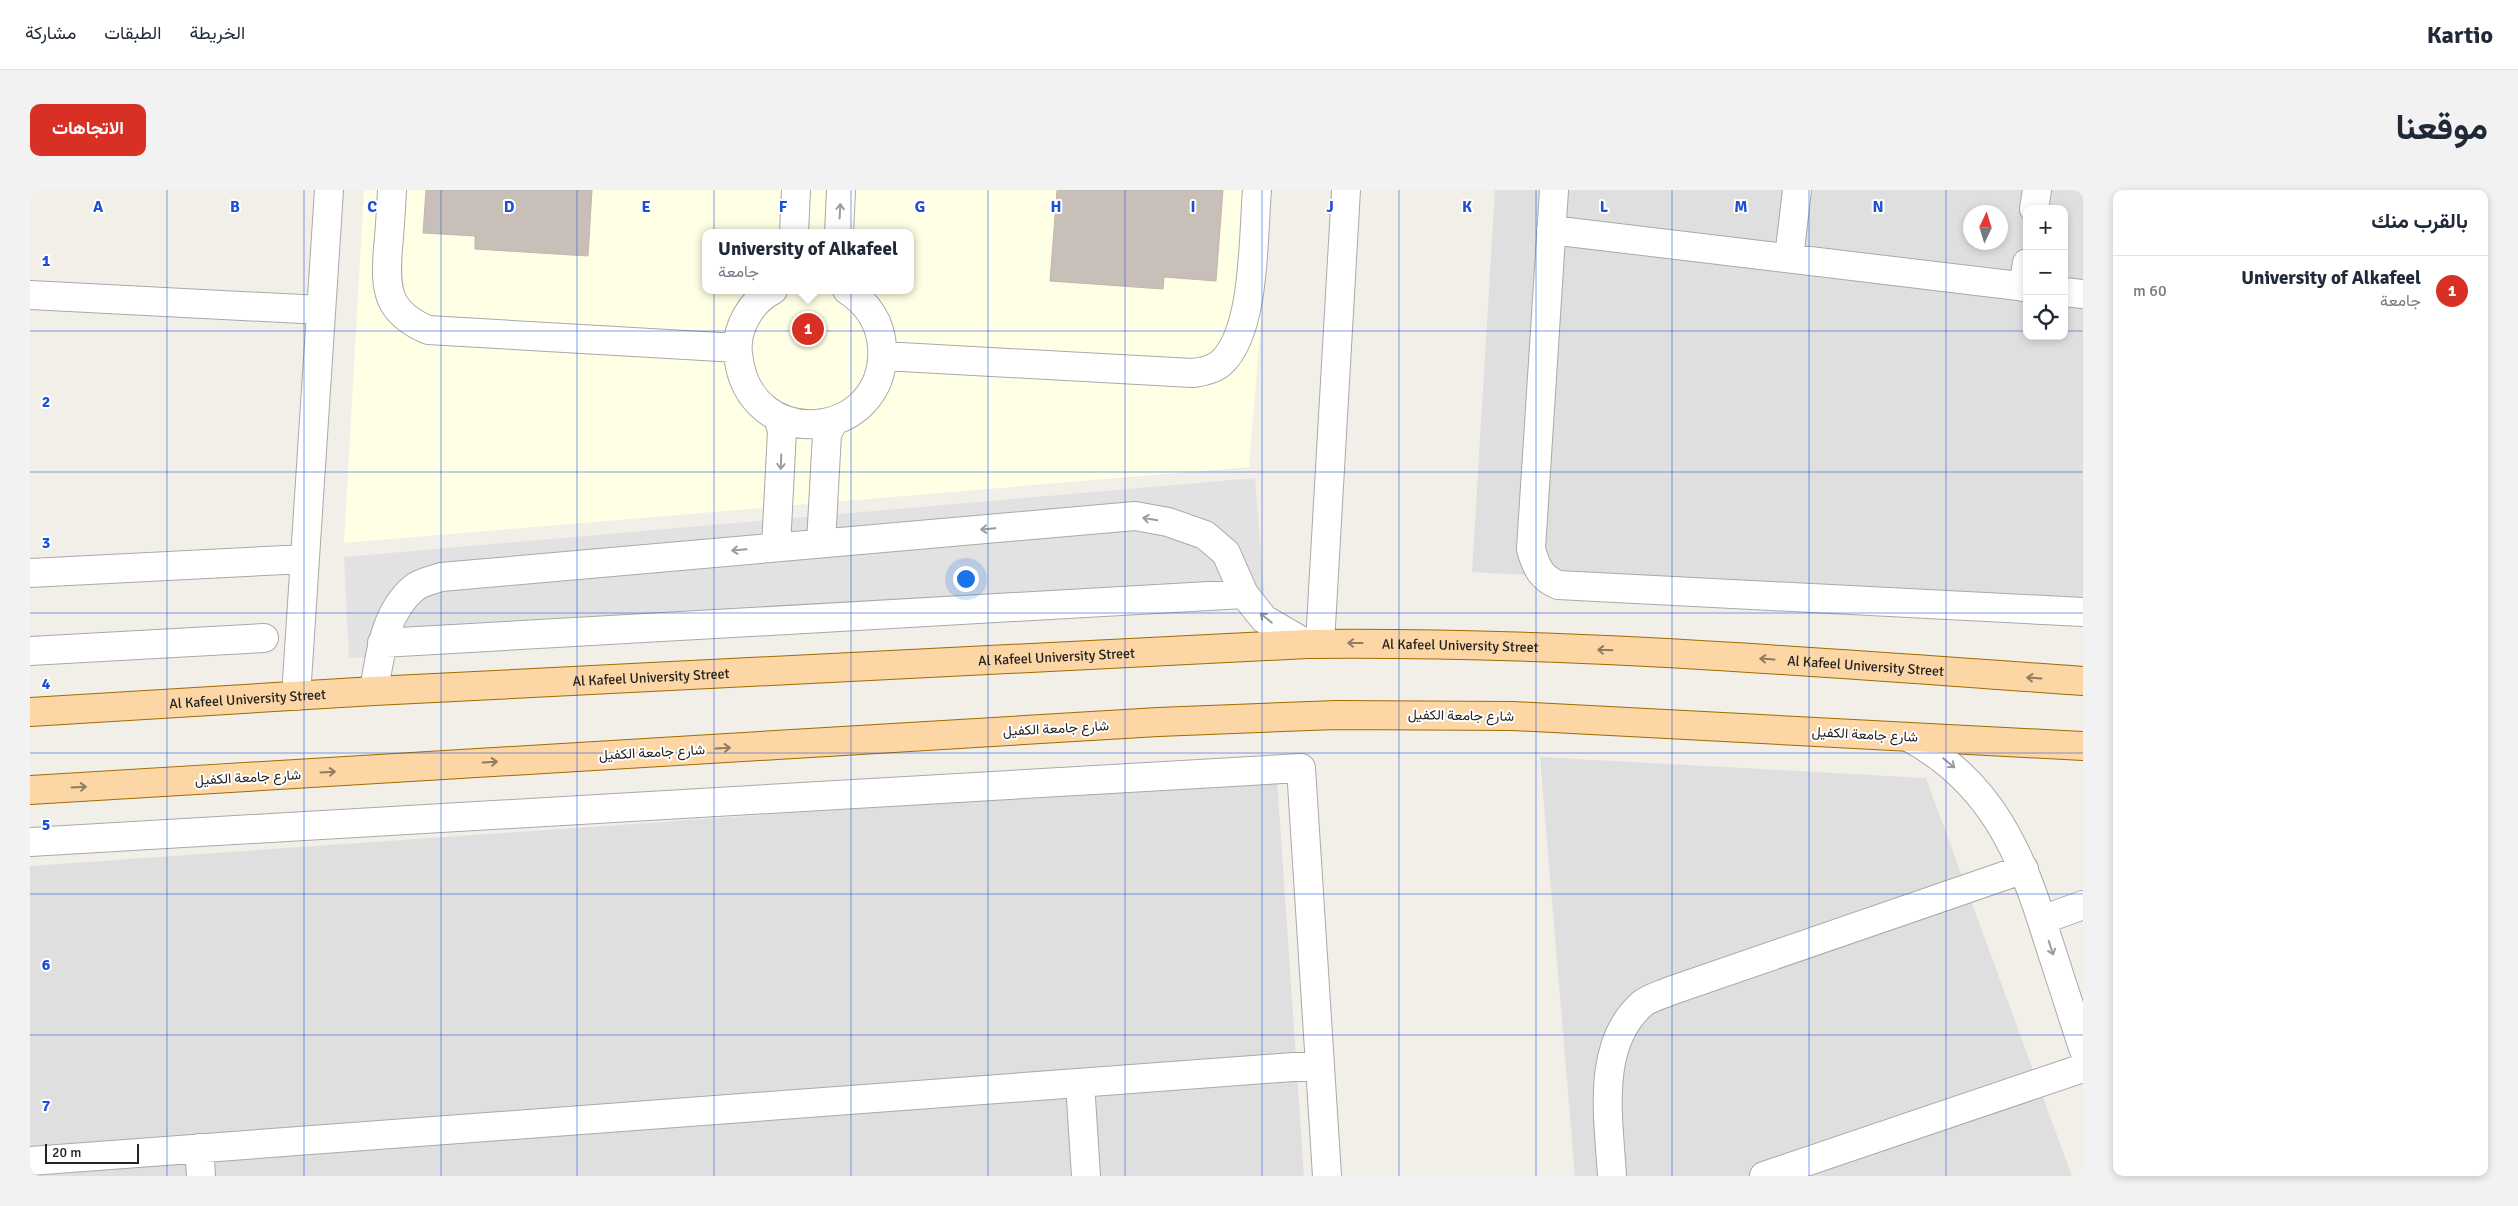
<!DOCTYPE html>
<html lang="ar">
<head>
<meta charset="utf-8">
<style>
  body { margin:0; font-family:Signika,Vazirmatn,sans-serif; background:#f2f2f3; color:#1f2937; direction:rtl }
  .controls { position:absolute; right:15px; top:15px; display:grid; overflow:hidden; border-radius:10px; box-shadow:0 2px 8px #0003 }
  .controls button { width:45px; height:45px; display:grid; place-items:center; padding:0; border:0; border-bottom:1px solid #e0e1e3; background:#fff; color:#1f2937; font:25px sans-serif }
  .compass { position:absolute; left:1933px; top:15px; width:45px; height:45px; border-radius:50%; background:#fff; box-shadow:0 2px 8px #0003; rotate:4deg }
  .scale { position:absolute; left:15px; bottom:12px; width:94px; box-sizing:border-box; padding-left:5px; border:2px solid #222; border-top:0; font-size:14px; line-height:18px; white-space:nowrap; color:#222; -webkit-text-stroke:4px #fff; paint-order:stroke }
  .you { position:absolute; left:935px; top:388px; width:18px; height:18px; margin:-12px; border:4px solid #fff; border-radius:50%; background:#1a73e8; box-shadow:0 0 0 8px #1a73e833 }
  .badge { display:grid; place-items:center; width:32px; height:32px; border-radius:50%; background:#d93025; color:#fff; font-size:16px; font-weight:700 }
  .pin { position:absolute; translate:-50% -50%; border:2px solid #fff; box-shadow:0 1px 5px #0006 }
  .popup { position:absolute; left:672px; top:39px; width:212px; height:65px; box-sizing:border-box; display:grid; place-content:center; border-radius:10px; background:#fff; filter:drop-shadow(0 1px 4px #0005); font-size:16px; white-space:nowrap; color:#747a83 }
  .popup b { font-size:19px; color:#1f2937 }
  .popup::after { content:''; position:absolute; left:50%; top:100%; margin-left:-10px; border:10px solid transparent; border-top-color:#fff }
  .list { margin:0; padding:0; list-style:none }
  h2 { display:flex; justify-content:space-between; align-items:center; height:65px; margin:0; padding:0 20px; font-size:21px }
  h2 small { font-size:16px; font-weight:400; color:#747a83 }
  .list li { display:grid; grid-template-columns:32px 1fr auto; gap:15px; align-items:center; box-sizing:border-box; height:70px; padding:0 20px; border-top:1px solid #e0e1e3 }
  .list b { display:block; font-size:19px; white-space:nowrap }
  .list p { margin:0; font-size:16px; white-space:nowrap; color:#747a83 }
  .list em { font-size:16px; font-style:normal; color:#747a83 }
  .icon { flex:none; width:28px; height:28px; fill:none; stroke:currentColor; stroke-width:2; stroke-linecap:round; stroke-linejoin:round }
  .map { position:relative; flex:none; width:2053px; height:986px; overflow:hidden; direction:ltr; border-radius:10px }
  header { display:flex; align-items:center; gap:30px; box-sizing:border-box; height:70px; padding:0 25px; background:#fff; border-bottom:1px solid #e0e1e3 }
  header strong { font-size:24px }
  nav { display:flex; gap:28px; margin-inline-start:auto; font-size:18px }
  .intro { display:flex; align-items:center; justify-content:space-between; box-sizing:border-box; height:120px; padding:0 30px }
  h1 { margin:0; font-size:35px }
  .button { padding:12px 22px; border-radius:10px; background:#d93025; color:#fff; font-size:18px; font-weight:700 }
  main { display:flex; gap:30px; padding:0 30px }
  aside { flex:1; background:#fff; border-radius:10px; box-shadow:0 2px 8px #0003 }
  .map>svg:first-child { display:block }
  .residential { fill:#e0dfdf; fill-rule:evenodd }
  .education { fill:#ffffe5; fill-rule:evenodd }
  .parking { fill:#e2e2e2 }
  .building { fill:#c7bfb8; stroke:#c4b6ab }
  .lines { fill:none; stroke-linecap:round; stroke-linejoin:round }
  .minor-casing { stroke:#a9a9a9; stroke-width:30 }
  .major-casing { stroke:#a06b00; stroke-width:30 }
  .minor { stroke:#fff; stroke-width:28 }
  .major { stroke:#fcd6a4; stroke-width:28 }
  .oneway { stroke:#9c9c9c }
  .oneway2 { stroke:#8f7c63 }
  .grid { fill:none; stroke:#1d4ed8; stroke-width:1; stroke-opacity:0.55 }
  .labels { text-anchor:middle; stroke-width:4; stroke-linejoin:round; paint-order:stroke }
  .street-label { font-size:14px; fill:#222; stroke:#fff }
  .grid-label { font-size:16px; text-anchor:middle; font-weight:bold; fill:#1d4ed8; stroke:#fff; stroke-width:4; stroke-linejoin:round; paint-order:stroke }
</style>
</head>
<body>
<header>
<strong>Kartio</strong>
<nav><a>الخريطة</a><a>الطبقات</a><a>مشاركة</a></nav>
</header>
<div class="intro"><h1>موقعنا</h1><a class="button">الاتجاهات</a></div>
<main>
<aside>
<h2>بالقرب منك<small></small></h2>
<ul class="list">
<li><span class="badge">1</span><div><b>University of Alkafeel</b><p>جامعة</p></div><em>60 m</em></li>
</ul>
</aside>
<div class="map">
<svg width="2053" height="986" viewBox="0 0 2053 986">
  <rect width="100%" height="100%" fill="#f2efe9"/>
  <path class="residential" d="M1465,0H2053V416L1442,382ZM1997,19H2034V146H1997ZM1940,22H1970V52H1940Z
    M1510,567L1896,588L2042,986H1545Z
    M1247,589L1274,986H0V676Z"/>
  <path class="education" d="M334,0H1242L1219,277L314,353ZM676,43H880V100H676Z"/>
  <path class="parking" d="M1225,288L1235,413L319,468L314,367Z"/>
  <path class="building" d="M396,0H562L558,66L445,59V46L393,43Z
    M1027,0H1193L1186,91L1134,87L1133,99L1020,91Z"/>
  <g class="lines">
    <defs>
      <path id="minor" d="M362,0C361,19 360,39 358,58C355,99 356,122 398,140L707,158
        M1524,0L1501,359C1506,377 1511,388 1528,395L2053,422
        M2004,19L2007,0
        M1521,40L1997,97
        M764,43L766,0
        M809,43L811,0
        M1759,68L1767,0
        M1993,97L1997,73
        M743,100C721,111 705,139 708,164C718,266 859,251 852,156C850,131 837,113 817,100
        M2034,102L2053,104
        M0,105L291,120
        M853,166L1162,183C1172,182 1183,180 1191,173C1226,142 1223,45 1227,0
        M791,353L797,244L804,231
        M746,357L752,241L748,228
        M0,383L275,369
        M352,453L1214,404
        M1290,453L1316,0
        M0,461L234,448
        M344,501C350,465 354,422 385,397C392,392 403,390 411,387L1105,326L1138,332L1175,345L1196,363L1214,404L1234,429L1277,454
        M266,506L299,0
        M1878,547C1962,592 1991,663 2018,750C2030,786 2041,822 2053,858
        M0,652L1271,578L1297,986
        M2012,730L2053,715
        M1050,893L1056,986
        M169,958L171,986
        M0,971L1290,875
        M1582,986C1579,931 1565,855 1612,814C1619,808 1631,805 1640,801L1994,679
        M1734,986L2053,878"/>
      <g id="major">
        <path id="s1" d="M0,522L344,501L1277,454C1536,451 1795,473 2053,491"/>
        <path d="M0,600L1128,532L1306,525L1483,526L2053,556"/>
      </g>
    </defs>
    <use href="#minor" class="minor-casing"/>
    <use href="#major" class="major-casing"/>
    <use href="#minor" class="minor"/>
    <use href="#major" class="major"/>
  </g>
  <defs><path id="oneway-shaft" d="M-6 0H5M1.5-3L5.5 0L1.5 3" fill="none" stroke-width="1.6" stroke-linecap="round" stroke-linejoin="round" transform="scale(1.25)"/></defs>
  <g class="oneway">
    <use href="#oneway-shaft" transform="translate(810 21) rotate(-87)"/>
    <use href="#oneway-shaft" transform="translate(751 272) rotate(92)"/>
    <use href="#oneway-shaft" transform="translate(1120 329) rotate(-171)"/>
    <use href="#oneway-shaft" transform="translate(958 339) rotate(175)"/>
    <use href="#oneway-shaft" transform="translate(709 360) rotate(175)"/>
    <use href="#oneway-shaft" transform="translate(1236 428) rotate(-141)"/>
    <use href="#oneway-shaft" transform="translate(1919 573) rotate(39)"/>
    <use href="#oneway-shaft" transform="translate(2021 758) rotate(72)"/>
  </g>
  <g class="oneway2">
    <use href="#oneway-shaft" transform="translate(1325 453) rotate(180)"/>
    <use href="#oneway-shaft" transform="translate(1575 460) rotate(-178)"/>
    <use href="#oneway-shaft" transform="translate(1737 469) rotate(-176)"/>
    <use href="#oneway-shaft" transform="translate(2004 488) rotate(-176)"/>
    <use href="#oneway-shaft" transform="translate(693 558) rotate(-3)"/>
    <use href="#oneway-shaft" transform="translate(460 572) rotate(-3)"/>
    <use href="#oneway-shaft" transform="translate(298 582) rotate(-3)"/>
    <use href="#oneway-shaft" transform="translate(49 597) rotate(-3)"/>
  </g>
  <path class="grid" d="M137,0V986M274,0V986M411,0V986M547,0V986M684,0V986M821,0V986M958,0V986M1095,0V986M1232,0V986M1369,0V986M1506,0V986M1642,0V986M1779,0V986M1916,0V986M0,141H1997M2034,141H2053M0,282H2053M0,423H2053M0,563H2053M0,704H2053M0,845H2053"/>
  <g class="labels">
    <g class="street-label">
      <text dy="5" stroke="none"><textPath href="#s1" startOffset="1432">Al Kafeel University Street</textPath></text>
      <text dy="5" stroke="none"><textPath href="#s1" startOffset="1028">Al Kafeel University Street</textPath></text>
      <text dy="5" stroke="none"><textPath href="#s1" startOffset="1838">Al Kafeel University Street</textPath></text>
      <text dy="5" stroke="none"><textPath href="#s1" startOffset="622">Al Kafeel University Street</textPath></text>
      <text dy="5" stroke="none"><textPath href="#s1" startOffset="218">Al Kafeel University Street</textPath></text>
      <text transform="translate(1431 525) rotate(1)" y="5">شارع جامعة الكفيل</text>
      <text transform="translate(1026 538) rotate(-3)" y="5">شارع جامعة الكفيل</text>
      <text transform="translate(1835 544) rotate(3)" y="5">شارع جامعة الكفيل</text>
      <text transform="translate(622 562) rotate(-3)" y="5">شارع جامعة الكفيل</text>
      <text transform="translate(218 587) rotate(-3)" y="5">شارع جامعة الكفيل</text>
    </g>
  </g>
  <g class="grid-label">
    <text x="68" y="22">A</text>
    <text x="205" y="22">B</text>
    <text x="342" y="22">C</text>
    <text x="479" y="22">D</text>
    <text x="616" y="22">E</text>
    <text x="753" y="22">F</text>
    <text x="890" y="22">G</text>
    <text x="1026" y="22">H</text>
    <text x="1163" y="22">I</text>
    <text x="1300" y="22">J</text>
    <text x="1437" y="22">K</text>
    <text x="1574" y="22">L</text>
    <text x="1711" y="22">M</text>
    <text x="1848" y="22">N</text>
    <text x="16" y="76">1</text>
    <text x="16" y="217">2</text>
    <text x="16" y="358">3</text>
    <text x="16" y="499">4</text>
    <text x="16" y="640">5</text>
    <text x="16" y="780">6</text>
    <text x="16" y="921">7</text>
  </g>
</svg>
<div class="controls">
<button>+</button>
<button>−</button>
<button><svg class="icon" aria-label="locate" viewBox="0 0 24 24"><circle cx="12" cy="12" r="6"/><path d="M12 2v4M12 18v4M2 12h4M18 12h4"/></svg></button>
</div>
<svg class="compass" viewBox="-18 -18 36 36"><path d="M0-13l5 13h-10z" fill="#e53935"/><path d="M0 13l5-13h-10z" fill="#747a83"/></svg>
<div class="scale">20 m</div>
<div class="you"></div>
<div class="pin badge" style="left:778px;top:139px">1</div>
<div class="popup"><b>University of Alkafeel</b>جامعة</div>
</div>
</main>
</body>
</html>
